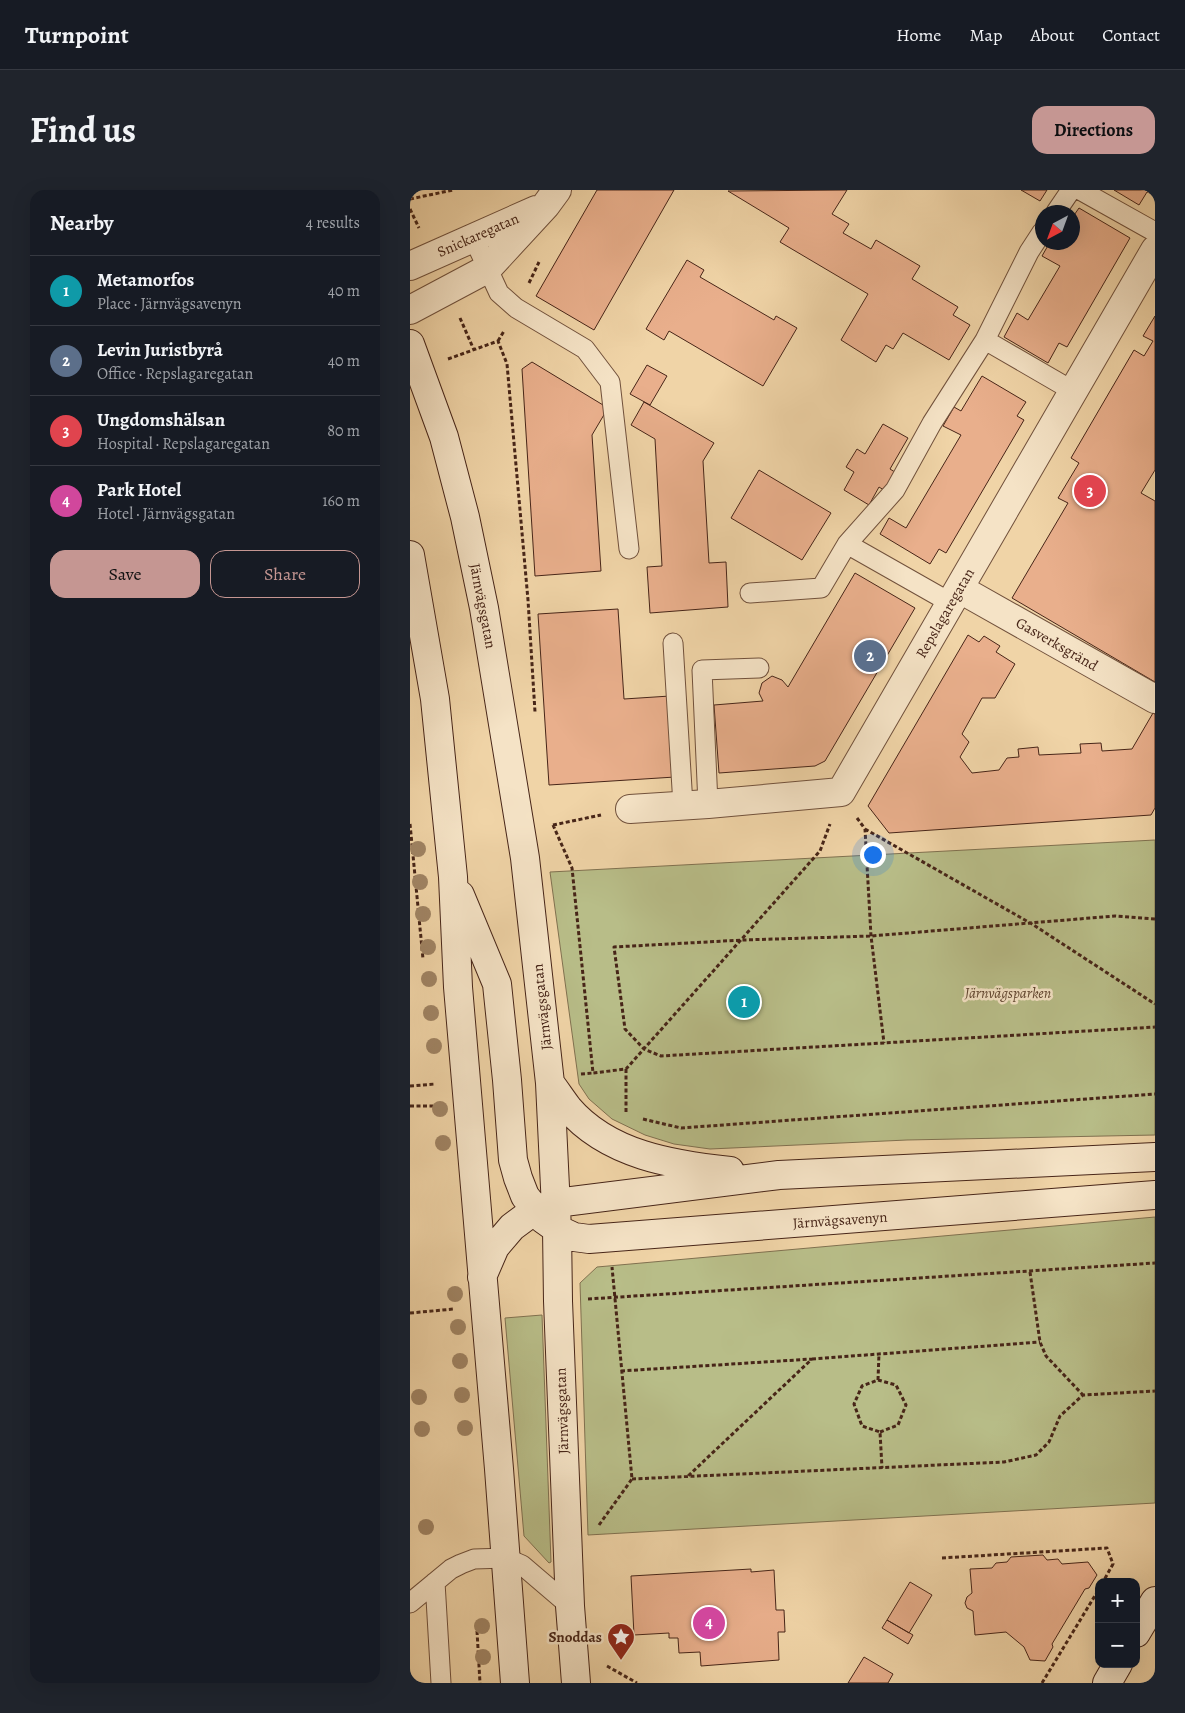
<!DOCTYPE html>
<html lang="en">
<head>
<meta charset="utf-8">
<style>
  body { margin:0; font-family:Alegreya,serif; background:#20242c; color:#f1f3f6 }
  .controls { position:absolute; right:15px; bottom:15px; display:grid; overflow:hidden; border-radius:10px; box-shadow:0 5px 20px #0002 }
  .controls button { width:45px; height:45px; display:grid; place-items:center; padding:0; border:0; border-bottom:1px solid #363941; background:#171b24; color:#f1f3f6; font:25px sans-serif }
  .compass { position:absolute; left:625px; top:15px; width:45px; height:45px; border-radius:50%; background:#171b24; box-shadow:0 5px 20px #0002; rotate:221deg }
  .you { position:absolute; left:462px; top:664px; width:18px; height:18px; margin:-12px; border:4px solid #fff; border-radius:50%; background:#1a73e8; box-shadow:0 0 0 8px #1a73e833 }
  .badge { display:grid; place-items:center; width:32px; height:32px; border-radius:50%; background:#c59692; color:#fff; font-size:16px; font-weight:700 }
  .pin { position:absolute; translate:-50% -50%; border:2px solid #fff; box-shadow:0 1px 5px #0006 }
  .list { margin:0; padding:0; list-style:none }
  h2 { display:flex; justify-content:space-between; align-items:center; height:65px; margin:0; padding:0 20px; font-size:21px }
  h2 small { font-size:16px; font-weight:400; color:#9ea1a6 }
  .list li { display:grid; grid-template-columns:32px 1fr auto; gap:15px; align-items:center; box-sizing:border-box; height:70px; padding:0 20px; border-top:1px solid #363941 }
  .list b { display:block; font-size:19px; white-space:nowrap }
  .list p { margin:0; font-size:16px; white-space:nowrap; color:#9ea1a6 }
  .list em { font-size:16px; font-style:normal; color:#9ea1a6 }
  .actions { display:flex; gap:10px; padding:15px 20px }
  .actions a { flex:1; padding:11px 0; border:1px solid #c59692; border-radius:15px; text-align:center; font-size:18px; color:#c59692 }
  .actions .main { background:#c59692; color:#111 }
  .map { position:relative; flex:none; width:745px; height:1493px; overflow:hidden; border-radius:15px }
  header { display:flex; align-items:center; gap:30px; box-sizing:border-box; height:70px; padding:0 25px; background:#171b24; border-bottom:1px solid #363941 }
  header strong { font-size:24px }
  nav { display:flex; gap:28px; margin-inline-start:auto; font-size:18px }
  .intro { display:flex; align-items:center; justify-content:space-between; box-sizing:border-box; height:120px; padding:0 30px }
  h1 { margin:0; font-size:35px }
  .button { padding:12px 22px; border-radius:15px; background:#c59692; color:#111; font-size:18px; font-weight:700 }
  main { display:flex; gap:30px; padding:0 30px }
  aside { flex:1; background:#171b24; border-radius:15px; box-shadow:0 5px 20px #0002 }
  .map>svg:first-child { display:block }
  .green { fill:#b8bd88; stroke:#807150 }
  .building { fill:#e9af8c; stroke:#472518 }
  .lines { fill:none; stroke-linecap:round; stroke-linejoin:round }
  .lane-casing { stroke:#71513c; stroke-width:21 }
  .street-casing { stroke:#71513c; stroke-width:30 }
  .secondary-casing { stroke:#472518; stroke-width:30 }
  .path { stroke:#472518; stroke-width:3; stroke-dasharray:4 2.5; stroke-linecap:butt }
  .lane { stroke:#f5e3c6; stroke-width:19 }
  .street { stroke:#f5e3c6; stroke-width:28 }
  .secondary { stroke:#f5e3c6; stroke-width:28 }
  .tree { fill:#a08464 }
  .labels { text-anchor:middle; stroke-width:5; stroke-linejoin:round; paint-order:stroke }
  .street-label { font-size:15px; fill:#472518; stroke:#f5e3c6 }
  .park-label { font-size:15px; font-style:italic; fill:#5e432e; stroke:#f5e3c6 }
  .poi-label { font-size:15px; font-weight:bold; fill:#472518; stroke:#f5e3c6; text-anchor:end }
</style>
</head>
<body>
<header>
<strong>Turnpoint</strong>
<nav><a>Home</a><a>Map</a><a>About</a><a>Contact</a></nav>
</header>
<div class="intro"><h1>Find us</h1><a class="button">Directions</a></div>
<main>
<aside>
<h2>Nearby<small>4 results</small></h2>
<ul class="list">
<li><span class="badge" style="background:#0f9aa8">1</span><div><b>Metamorfos</b><p>Place · Järnvägsavenyn</p></div><em>40 m</em></li>
<li><span class="badge" style="background:#5c6f8a">2</span><div><b>Levin Juristbyrå</b><p>Office · Repslagaregatan</p></div><em>40 m</em></li>
<li><span class="badge" style="background:#e0444e">3</span><div><b>Ungdomshälsan</b><p>Hospital · Repslagaregatan</p></div><em>80 m</em></li>
<li><span class="badge" style="background:#d1479c">4</span><div><b>Park Hotel</b><p>Hotel · Järnvägsgatan</p></div><em>160 m</em></li>
</ul>
<div class="actions"><a class="main">Save</a><a>Share</a></div>
</aside>
<div class="map">
<svg width="745" height="1493" viewBox="0 0 745 1493">
  <rect width="100%" height="100%" fill="#f0d4a7"/>
  <filter id="stains"><feTurbulence type="fractalNoise" baseFrequency=".004" numOctaves="4"/><feColorMatrix values="0 0 0 0 .2 0 0 0 0 .09 0 0 0 0 .02 0 0 0 .5 -.17"/></filter>
  <radialGradient id="worn" r=".72"><stop offset=".6" stop-color="#630" stop-opacity="0"/><stop offset="1" stop-color="#630" stop-opacity=".3"/></radialGradient>
  <path class="green" d="M745,650V945L497,950L300,959L264,954L235,945L202,929L179,909L169,894L140,682Z
    M745,1027V1313L178,1345L170,1093L187,1077Z
    M132,1125L141,1372L139,1373L114,1346L95,1128Z"/>
  <path class="building" d="M187,0H264L184,140L126,106Z
    M437,0L422,24L439,34L433,43L461,59L466,50L510,76L502,89L548,117L543,125L560,135L539,170L493,143L483,159L476,155L466,172L431,150L458,104L370,52L379,38L318,1Z
    M611,0H637L630,11Z
    M704,0H745V5L737,2L729,15Z
    M669,18L720,48L657,157L649,153L638,173L594,147L607,123L618,130L650,76L632,66L640,52H662V28Z
    M277,70L294,80L290,87L364,130L366,126L387,138L353,196L259,141L254,150L236,139Z
    M745,126V280L731,303L745,311V492L602,408L658,313L648,308L669,273L661,268L724,160L734,166L743,151L733,146Z
    M122,172L198,218L182,245L191,381L125,386L112,179Z
    M237,175L257,186L240,215L220,204Z
    M572,186L616,212L607,226L614,230L536,363L529,359L520,374L470,344L479,328L496,338L551,245L533,236L544,217L551,221Z
    M234,212L304,253L293,271L299,373L316,372L318,417L240,423L237,377L252,376L245,249L221,235Z
    M473,234L498,248L480,279L488,284L477,302L469,297L459,315L434,300L444,282L436,277L447,259L455,264Z
    M349,280L421,323L392,370L321,328Z
    M445,383L505,418L415,571L405,576L309,583L304,515L353,511L349,503L352,493L362,486L372,490L378,497Z
    M208,419L214,509L260,506L265,587L139,595L128,424Z
    M558,445L569,452L574,446L590,456L586,462L605,474L585,508H572L552,544L559,552L550,567L562,583L589,580L597,568L609,567L608,559L628,557L629,565L671,563L670,554L691,553L692,561L722,559L743,523L745,524V618L741,625L479,643L458,616Z
    M633,1365L637,1370L648,1369L652,1374L678,1372L687,1385L679,1398L675,1399L642,1454L643,1457L635,1471L620,1470L614,1457L596,1442L565,1445L563,1421L557,1418L555,1413L557,1407L562,1403L560,1379L582,1378L586,1373L597,1372L601,1367Z
    M341,1379V1382L364,1380L366,1420H374L375,1442H368L369,1470L291,1476L290,1462L269,1463L268,1448H259V1443L224,1445L221,1386Z
    M500,1392L522,1405L499,1443L477,1430Z
    M477,1430L503,1445L498,1454L472,1438Z
    M454,1467L483,1484L478,1493H438Z"/>
  <g class="lines">
    <defs>
      <path id="lane" d="M670,0L745,42
        M646,22L661,0
        M632,42L619,62L575,150L663,201
        M63,47L89,103L106,118L175,159L200,192L219,359
        M437,354L541,413
        M340,403L411,398L437,354L485,300L522,233L575,150
        M263,453L273,615
        M298,614L292,480L349,478
        M25,1392L31,1493
        M0,1413L41,1379L51,1374L64,1369L96,1368L112,1375L160,1416"/>
      <path id="street" d="M0,76L126,20
        M0,120L77,79L136,15L147,0
        M550,399L745,509
        M220,619L298,614L431,602L745,60"/>
      <path id="secondary" d="M0,154L34,247L55,327L74,418L115,668L140,893L147,1039L148,1111L160,1416L166,1493
        M0,365L25,509L43,687L48,797L89,1279L105,1493
        M50,705L87,794L97,890L103,970L108,988L115,1006L133,1029L147,1039L164,1047L179,1049L745,1005
        M140,893C146,901 152,910 158,918C198,965 263,975 320,981
        M72,1087L85,1057L102,1037L125,1020L146,1013L369,985L745,967
        M726,1443L745,1411
        M697,1493L708,1474"/>
    </defs>
    <use href="#lane" class="lane-casing"/>
    <use href="#street" class="street-casing"/>
    <use href="#secondary" class="secondary-casing"/>
    <path class="path" d="M0,9L43,0
      M0,19L9,38
      M119,93L129,72
      M50,128L64,160
      M88,151L94,141
      M38,169L88,151L97,174L118,410L125,522
      M447,628L455,639L461,746L474,853
      M0,634L13,769
      M143,635L162,678L183,883L216,879L410,661L420,634
      M143,635L191,625
      M455,639L622,734L745,814
      M745,729L705,726L461,746L333,750L204,757L215,839L234,859L251,866L745,837
      M216,879V923
      M171,884L183,883
      M0,896L25,894
      M0,916H27
      M233,929L271,938L745,904
      M620,1082L630,1152L636,1166L673,1205
      M178,1109L745,1073
      M0,1123L44,1119
      M402,1169L630,1152
      M211,1181L402,1169L278,1286
      M468,1190L469,1163
      M470,1242L488,1235L496,1215L486,1195L468,1190L452,1196L444,1214L452,1236L470,1242L472,1278
      M222,1289L594,1272L626,1265L639,1252L650,1226L673,1205L745,1201
      M189,1335L222,1289L202,1077
      M532,1368L697,1358L703,1374L693,1392
      M67,1441L70,1493
      M197,1476L227,1493
      M632,1493L689,1399"/>
    <use href="#lane" class="lane"/>
    <use href="#street" class="street"/>
    <use href="#secondary" class="secondary"/>
  </g>
  <g class="tree">
    <circle cx="8" cy="659" r="8"/>
    <circle cx="10" cy="692" r="8"/>
    <circle cx="13" cy="724" r="8"/>
    <circle cx="18" cy="757" r="8"/>
    <circle cx="19" cy="789" r="8"/>
    <circle cx="21" cy="823" r="8"/>
    <circle cx="24" cy="856" r="8"/>
    <circle cx="30" cy="919" r="8"/>
    <circle cx="33" cy="953" r="8"/>
    <circle cx="45" cy="1104" r="8"/>
    <circle cx="48" cy="1137" r="8"/>
    <circle cx="50" cy="1171" r="8"/>
    <circle cx="52" cy="1205" r="8"/>
    <circle cx="9" cy="1207" r="8"/>
    <circle cx="55" cy="1238" r="8"/>
    <circle cx="12" cy="1239" r="8"/>
    <circle cx="16" cy="1337" r="8"/>
    <circle cx="72" cy="1436" r="8"/>
    <circle cx="73" cy="1467" r="8"/>
  </g>
  <defs>
    <symbol id="sight-pin" viewBox="-11 -11 22 30"><path d="M0 17L-7.5 6A9.5 9.5 0 1 1 7.5 6Z" fill="#8f2418" stroke="#f5e3c6"/><path d="M0-6L1.8-2.2L6-1.7L2.9 1.2L3.7 5.4L0 3.3L-3.7 5.4L-2.9 1.2L-6-1.7L-1.8-2.2Z" fill="#fff"/></symbol>
  </defs>
  <g fill-rule="evenodd">
    <use href="#sight-pin" x="195" y="1431" width="32" height="43"/>
  </g>
  <g class="labels">
    <g class="street-label">
      <text transform="translate(68 45) rotate(-24)" y="5">Snickaregatan</text>
      <text transform="translate(73 416) rotate(79)" y="5">Järnvägsgatan</text>
      <text transform="translate(535 423) rotate(-60)" y="5">Repslagaregatan</text>
      <text transform="translate(647 454) rotate(30)" y="5">Gasverksgränd</text>
      <text transform="translate(132 817) rotate(-96)" y="5">Järnvägsgatan</text>
      <text transform="translate(430 1030) rotate(-4)" y="5">Järnvägsavenyn</text>
      <text transform="translate(152 1221) rotate(-92)" y="5">Järnvägsgatan</text>
    </g>
    <g class="park-label">
      <text x="598" y="808">Järnvägsparken</text>
    </g>
    <g class="poi-label">
      <text x="192" y="1452">Snoddas</text>
    </g>
  </g>
  <rect width="100%" height="100%" filter="url(#stains)"/>
  <rect width="100%" height="100%" fill="url(#worn)"/>
</svg>
<div class="controls">
<button>+</button>
<button>−</button>
</div>
<svg class="compass" viewBox="-18 -18 36 36"><path d="M0-13l5 13h-10z" fill="#e53935"/><path d="M0 13l5-13h-10z" fill="#9ea1a6"/></svg>
<div class="you"></div>
<div class="pin badge" style="left:334px;top:812px;background:#0f9aa8">1</div>
<div class="pin badge" style="left:460px;top:466px;background:#5c6f8a">2</div>
<div class="pin badge" style="left:680px;top:301px;background:#e0444e">3</div>
<div class="pin badge" style="left:299px;top:1433px;background:#d1479c">4</div>
</div>
</main>
</body>
</html>
